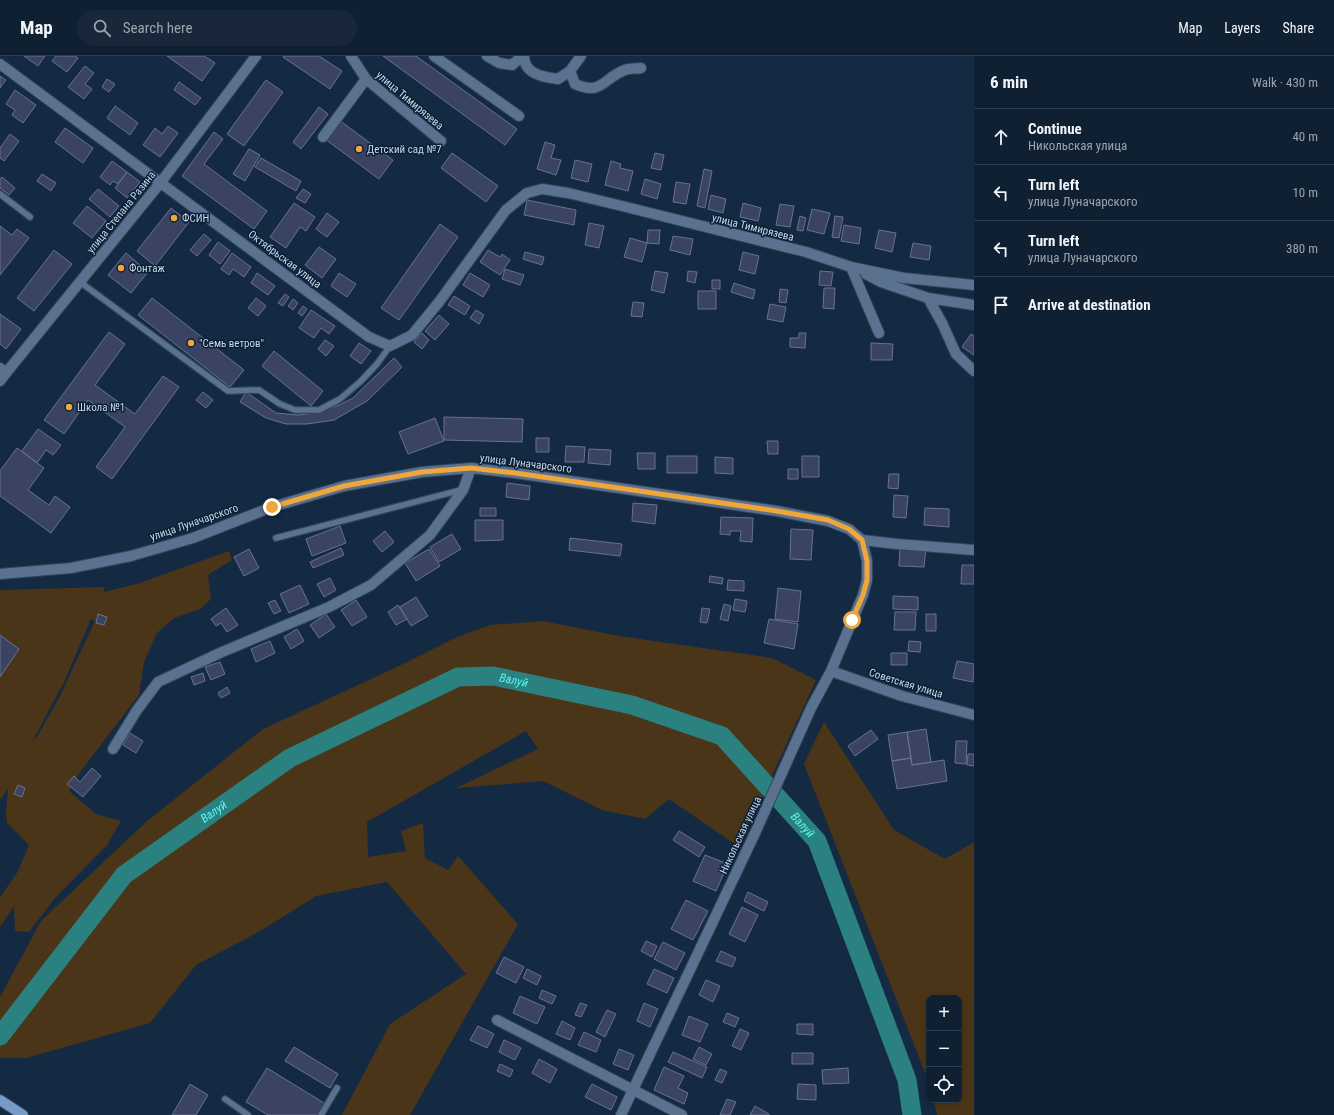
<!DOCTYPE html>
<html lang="en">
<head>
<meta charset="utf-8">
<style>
  body { margin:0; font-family:"Roboto Condensed",sans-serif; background:#18283a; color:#f1f3f6 }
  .controls { position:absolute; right:12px; bottom:12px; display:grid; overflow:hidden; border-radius:8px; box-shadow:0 2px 6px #0003 }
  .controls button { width:36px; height:36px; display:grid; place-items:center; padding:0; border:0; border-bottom:1px solid #2f3e4d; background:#0f2032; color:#f1f3f6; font:20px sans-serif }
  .stop { position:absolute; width:12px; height:12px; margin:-9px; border:3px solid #efa73d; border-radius:50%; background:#fff }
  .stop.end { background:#efa73d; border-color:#fff; box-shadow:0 1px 4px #0008 }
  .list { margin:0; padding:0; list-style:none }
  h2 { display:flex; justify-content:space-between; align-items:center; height:52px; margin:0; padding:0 16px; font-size:17px }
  h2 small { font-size:13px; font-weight:400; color:#9ba3ac }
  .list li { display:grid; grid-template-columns:26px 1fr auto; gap:12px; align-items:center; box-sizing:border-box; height:56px; padding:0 16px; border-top:1px solid #2f3e4d }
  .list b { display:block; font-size:15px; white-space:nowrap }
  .list p { margin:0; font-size:13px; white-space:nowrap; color:#9ba3ac }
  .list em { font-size:13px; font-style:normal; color:#9ba3ac }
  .icon { flex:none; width:22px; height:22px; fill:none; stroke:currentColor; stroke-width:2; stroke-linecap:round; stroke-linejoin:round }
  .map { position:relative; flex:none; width:974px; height:1059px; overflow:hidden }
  header { display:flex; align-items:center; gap:24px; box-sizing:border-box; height:56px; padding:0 20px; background:#0f2032; border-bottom:1px solid #2f3e4d }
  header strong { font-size:19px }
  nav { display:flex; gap:22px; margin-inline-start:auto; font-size:14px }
  .search { width:280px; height:36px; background:#18283a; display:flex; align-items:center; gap:10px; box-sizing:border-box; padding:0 14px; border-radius:22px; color:#9ba3ac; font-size:15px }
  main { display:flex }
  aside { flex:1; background:#0f2032 }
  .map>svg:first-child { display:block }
  .green { fill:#4b3518; fill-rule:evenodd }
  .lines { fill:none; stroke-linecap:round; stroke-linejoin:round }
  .river { stroke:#2a817f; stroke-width:19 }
  .building { fill:#3b4362; stroke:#687193 }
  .service-casing { stroke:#34455a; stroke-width:8 }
  .minor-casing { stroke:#34455a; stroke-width:12 }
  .secondary-casing { stroke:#34455a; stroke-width:12 }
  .primary-casing { stroke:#34455a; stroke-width:12 }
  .service { stroke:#5a728f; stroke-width:5.5 }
  .minor { stroke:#5a728f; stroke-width:10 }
  .secondary { stroke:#5a728f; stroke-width:10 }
  .primary { stroke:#759bc8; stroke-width:10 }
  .route { stroke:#efa73d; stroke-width:5 }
  .poi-dot { fill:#efa73d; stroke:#0a2038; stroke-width:1.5 }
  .labels { text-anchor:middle; stroke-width:3; stroke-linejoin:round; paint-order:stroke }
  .street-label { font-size:11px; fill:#c8d6e6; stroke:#0a2038 }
  .poi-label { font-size:11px; fill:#c8d6e6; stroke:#0a2038; text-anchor:start }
  .water-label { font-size:12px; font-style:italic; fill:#59faf6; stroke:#0a2038 }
</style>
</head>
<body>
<header>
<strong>Map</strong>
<div class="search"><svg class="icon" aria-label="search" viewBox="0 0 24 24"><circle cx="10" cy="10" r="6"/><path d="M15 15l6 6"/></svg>Search here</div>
<nav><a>Map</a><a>Layers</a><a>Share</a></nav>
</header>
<main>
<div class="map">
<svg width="974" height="1059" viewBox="0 0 974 1059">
  <rect width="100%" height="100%" fill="#142a43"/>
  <path class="green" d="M229,495L232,504L208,519L211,543L200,553L174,562L157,577L144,606L139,639L80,716L69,735L96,758L121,765L107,789L56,841L29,876L15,875L14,850L0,871V841L17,817L29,789L7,767L6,756L8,732L1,743L0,742V534L105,531L103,536L137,528ZM91,563L95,565L59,642L38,679L32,686L64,626Z
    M543,565L619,580L772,602L816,624L739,791L669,743L645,763L602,754L543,725L456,732L538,693L526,675L367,766L368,801L406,795L401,775L423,767L425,802L448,814L458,800L518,868L410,1059H342L390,968L466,918L387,826L316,840L262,874L196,909L150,967L26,1002H0V941L41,865L146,766L263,673L395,612L455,582L490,569Z
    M824,666L894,774L945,803L974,786V1059H937L934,1044H959V942H929V1027L804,708Z"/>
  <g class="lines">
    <path class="river" id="s1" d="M0,980L124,819L290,702L458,621L493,620L632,649L722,680L817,785L907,1024L912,1059"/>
  </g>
  <path class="building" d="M24,0H45L38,10Z
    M56,0H75L78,2L67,16L52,5Z
    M167,0H204L215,7L202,25Z
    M284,0H319L342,15L330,33L283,1Z
    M383,0H416L517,73L505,89Z
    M85,10L94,17L85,28L92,33L84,43L68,31Z
    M0,20L6,24L0,32Z
    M107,23L115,28L109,36L102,31Z
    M266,24L283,36L244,90L227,78Z
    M179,26L201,42L195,49L174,34Z
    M15,34L36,49L23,67L12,59L15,54L6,48Z
    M115,50L138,67L130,79L107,62Z
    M319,51L328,58L301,93L293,86Z
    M339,64L393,104L379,123L325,83Z
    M168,70L178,77L160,101L143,89L155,72L162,78Z
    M65,72L93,92L83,107L55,86Z
    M214,76L223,83L204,108L267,155L254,173L182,120Z
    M10,78L19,85L4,105L0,102V92Z
    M545,86L555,89L551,102L561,104L556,119L537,113Z
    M249,93L260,99L245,125L233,118Z
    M452,97L498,130L486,146L441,112Z
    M655,97L664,99L661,114L651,112Z
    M261,102L301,125L296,135L255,111Z
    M575,104L592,108L588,126L571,122Z
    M112,105L127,116L118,128L113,125L110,129L100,121Z
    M611,105L621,108L620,112L633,115L628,135L605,129Z
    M704,113L712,115L705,152L697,150Z
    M127,116L140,126L127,142L115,132Z
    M42,118L56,127L51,135L37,125Z
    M2,121L15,132L9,139L0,132V123Z
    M645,123L661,128L657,143L641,138Z
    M676,126L690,128L686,148L673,146Z
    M98,133L119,150L110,161L89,143Z
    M303,133L311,138L305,147L296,142Z
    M711,139L726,143L723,157L708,153Z
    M527,144L576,154L574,169L524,159Z
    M294,147L315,161L306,175L300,171L286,192L270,181Z
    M743,147L761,152L758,165L740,161Z
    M780,148L794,150L790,171L776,169Z
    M87,150L106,165L92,182L73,167Z
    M171,152L189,166L155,210L137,195Z
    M812,153L830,157L824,178L807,174Z
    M327,157L339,166L327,181L316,173Z
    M800,160L806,162L803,175L797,174Z
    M835,160L843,161L839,182L832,181Z
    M589,167L604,170L599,192L585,189Z
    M440,168L458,181L399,264L381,252Z
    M844,169L861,172L859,188L841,185Z
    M0,170L12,179L17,173L29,182L0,219Z
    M648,174H660L659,188L647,187Z
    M879,174L896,177L892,196L875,192Z
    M204,178L211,184L197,200L190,194Z
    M673,180L693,183L690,199L670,194Z
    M630,182L647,187L642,206L624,201Z
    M218,186L230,195L220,208L209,199Z
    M913,187L931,190L929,204L910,201Z
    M319,191L336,203L322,222L305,209Z
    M54,194L72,208L34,255L17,242Z
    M488,194L500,201L502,198L510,204L500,219L480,206Z
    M525,196L544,201L542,209L523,203Z
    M743,196L759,200L755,218L739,214Z
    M126,197L148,216L131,237L108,219Z
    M232,197L251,211L244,221L233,213L229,219L221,213Z
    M505,213L524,219L520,229L502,223Z
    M655,215L668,217L664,237L651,234Z
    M688,215L697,216L695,227L687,225Z
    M820,215L833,216L831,230L819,229Z
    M257,217L275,230L268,239L251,227Z
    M339,217L356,228L347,241L331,230Z
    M470,217L490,229L483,241L463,229Z
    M712,224H720V233H712Z
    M734,227L755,234L753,243L731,236Z
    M824,232H835L834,253L823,252Z
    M780,233L788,234L786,247L779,246Z
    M698,235H716V253H698Z
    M285,238L289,241L283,250L278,247Z
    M454,240L470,250L465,259L448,249Z
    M152,242L244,314L230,331L138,259Z
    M256,242L266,250L258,260L248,252Z
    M293,243L298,247L293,254L288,250Z
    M633,246L644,247L642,261L631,260Z
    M770,248L786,251L783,266L767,263Z
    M303,250L307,253L302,260L298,257Z
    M311,254L335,270L329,278L321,272L314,282L299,272Z
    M476,254L484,259L479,268L470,262Z
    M0,258L21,273L6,293L0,288Z
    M439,259L449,268L435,284L425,275Z
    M109,276L125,288L95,329L135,358L163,320L179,331L112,423L96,411L125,371L88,344L64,378L44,364Z
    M422,277L429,284L422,293L414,286Z
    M799,277H806L805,292L790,291V282H799Z
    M971,278L974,280V299L962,291Z
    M325,284L334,290L326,300L318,293Z
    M359,287L371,295L361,308L350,300Z
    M871,287L893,288L892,304H871Z
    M274,295L323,335L311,350L262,310Z
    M394,302L402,311L367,345L334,364L307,368H286L266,362L240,346L246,336L276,357L298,359L315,357L339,349L353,342Z
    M203,336L213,344L206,352L196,344Z
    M444,361L523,363L522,386L444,384Z
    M435,362L444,385L408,398L399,376Z
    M38,373L61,389L53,399L46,394L37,407L22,395Z
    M536,382H549V396H536Z
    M767,385H778V398H768Z
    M566,390L585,391L584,406H565Z
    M17,392L44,412L28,434L49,449L55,440L70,451L51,477L0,440V415Z
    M589,393L611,394L610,409L588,407Z
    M637,397H655V413H638Z
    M667,400H697V417H667Z
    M802,400H819V421H802Z
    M715,401L733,402V418L715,417Z
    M788,413H798V423H788Z
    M889,418H899L898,433L888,432Z
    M507,427L530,430L529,444L506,441Z
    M894,439L908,440L906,462L893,461Z
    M633,447L657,449L655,468L632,465Z
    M480,452H496V460H480Z
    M925,452L949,453V471L924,469Z
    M721,461L753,462L752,486L740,485L741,475H730V479L720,478Z
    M475,464H503V484L475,485Z
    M340,470L346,487L312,500L306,483Z
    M791,473L813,474L811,504L790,503Z
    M385,475L394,486L382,496L373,485Z
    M452,478L461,493L439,506L430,491Z
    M570,482L622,488L620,500L569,494Z
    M900,491L926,492L924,511L899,510Z
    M341,492L344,499L313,512L310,506Z
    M249,493L259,512L244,520L234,501Z
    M429,493L440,510L416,525L405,507Z
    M962,509H974V528H961Z
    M710,520L723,522L722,528L709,526Z
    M330,522L336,534L324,541L317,528Z
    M728,524L744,525V535L727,534Z
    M300,529L309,548L289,557L280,538Z
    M778,532L801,535L798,566L775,563Z
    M893,540L918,541V554L893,553Z
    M416,541L428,560L411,570L400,551Z
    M735,543L747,545L745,556L733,554Z
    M275,544L281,555L274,558L268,547Z
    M356,544L367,561L352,570L341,554Z
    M724,548L731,550L728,565L720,563Z
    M398,549L407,563L396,569L388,556Z
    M226,552L238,569L227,576L221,567L216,570L211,563Z
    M702,552L710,553L707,567L700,566Z
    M895,556H916L915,574H894Z
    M98,558L107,561L104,569L96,567Z
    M326,558L335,571L319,582L310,569Z
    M926,558H936V575H926Z
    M769,563L798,568L794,593L764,587Z
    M297,573L304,585L291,593L284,581Z
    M0,579L19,593L0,621Z
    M270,585L275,597L256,606L251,593Z
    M909,585L921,586L920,596L908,595Z
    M891,597H907V609H891Z
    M957,605L974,608L973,626L953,622Z
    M220,606L225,618L211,624L205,611Z
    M203,617L205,625L194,629L191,621Z
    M227,631L230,637L221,642L218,637Z
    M926,673L931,706L912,709L907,676Z
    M871,674L878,683L855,700L848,690Z
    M907,676L911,702L892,705L888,679Z
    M130,677L143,685L136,697L123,689Z
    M956,685H967L966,708L955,707Z
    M968,698H974V710L967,709Z
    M911,702L912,709L944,704L947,725L897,733L892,705Z
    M92,712L101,720L83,741L67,728L74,720L80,726Z
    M18,729L25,732L22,741L14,738Z
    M679,775L705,791L699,801L673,784Z
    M705,799L728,808L716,835L693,825Z
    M748,836L768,846L764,855L744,845Z
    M686,844L708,855L693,884L671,873Z
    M742,851L758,859L745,886L729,878Z
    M646,885L657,890L652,901L641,895Z
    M663,886L685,897L676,914L654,903Z
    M721,895L736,902L732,911L716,905Z
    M504,901L524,911L516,927L496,917Z
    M527,913L541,920L537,929L523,922Z
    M654,913L674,922L667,937L647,928Z
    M706,924L720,930L713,946L699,939Z
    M542,934L556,940L552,948L539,942Z
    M520,940L545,951L537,968L513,957Z
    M580,947L587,949L581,961L575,959Z
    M644,947L658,953L650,971L637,965Z
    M607,954L616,958L605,981L596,976Z
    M727,957L739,962L735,971L723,966Z
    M689,960L708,968L700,986L682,979Z
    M562,965L575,972L570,984L556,978Z
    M797,968H813V979L797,978Z
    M478,970L494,978L487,992L470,984Z
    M740,973L749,977L741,994L732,990Z
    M584,976L601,984L596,996L578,989Z
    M504,984L521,992L515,1004L499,996Z
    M294,991L338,1018L330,1032L285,1005Z
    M699,991L712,998L706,1009L693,1003Z
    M619,993L634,999L628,1014L613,1008Z
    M673,996L707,1011L702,1022L668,1006Z
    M792,997H813V1008H792Z
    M539,1003L557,1013L550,1027L532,1017Z
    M500,1008L513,1014L510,1021L497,1015Z
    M664,1011L684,1020L678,1032L688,1037L684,1048L654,1034Z
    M267,1012L329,1050L323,1059H268L246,1046Z
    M848,1012L849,1027L823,1028L822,1014Z
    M720,1013L727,1016L722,1027L715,1024Z
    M190,1028L208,1039L196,1059H172Z
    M592,1028L617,1041L611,1054L585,1041Z
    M798,1028L816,1029V1044L797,1043Z
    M727,1043L736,1046L730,1059H720Z
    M755,1050L769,1058V1059H750Z"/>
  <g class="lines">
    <defs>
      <path id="service" d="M0,138L30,161
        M80,226L228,335L259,334L280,348L295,354H319L340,343L361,325L377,308L390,290
        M276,482L461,434
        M225,1043L248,1059
        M321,1059L337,1032"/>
      <path id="minor" d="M351,0L366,23L441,85
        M434,0L519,60
        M487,0L499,7L512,9L522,0
        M524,0C524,18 543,21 558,23L570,15
        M581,0L570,15L575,28C602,40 603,22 625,14C630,12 636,13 641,12
        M0,8L369,281L390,290L412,279L439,246L506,154L527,137L542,133L568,137L622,150L806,196L851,211L904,222L974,229
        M323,81L366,23
        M851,211L879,277
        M866,218L881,226L928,242L974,249
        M928,242L942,267L956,298L974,315
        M6,317L161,126L256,0
        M862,484L897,488L974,494
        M113,693L137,654L158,626L222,596L329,551L371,529L430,479L463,434L471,412
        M497,964L682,1059"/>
      <path id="secondary" d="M0,312L6,317L0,325
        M0,518L71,512L131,500L193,482L272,451L344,430L422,416L471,412L515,417L777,455L828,465L849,473L862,484L867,505V524L863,539L831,615L811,652L756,775L621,1059
        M831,615L902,640L974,659"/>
      <path id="primary" d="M0,1044L23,1059"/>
    </defs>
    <use href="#service" class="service-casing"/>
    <use href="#minor" class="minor-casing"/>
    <use href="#secondary" class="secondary-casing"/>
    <use href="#primary" class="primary-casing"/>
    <use href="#service" class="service"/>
    <use href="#minor" class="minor"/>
    <use href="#secondary" class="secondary"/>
    <use href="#primary" class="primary"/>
  </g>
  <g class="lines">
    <path class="route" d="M272,451L344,430L422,416L471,412L515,417L777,455L828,464L849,473L862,484L867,505V524L863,539L852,564"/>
  </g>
  <g class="poi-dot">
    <circle cx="359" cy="93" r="4"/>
    <circle cx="174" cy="162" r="4"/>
    <circle cx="121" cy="212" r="4"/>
    <circle cx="191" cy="287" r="4"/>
    <circle cx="69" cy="351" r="4"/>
  </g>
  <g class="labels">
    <g class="street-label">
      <text transform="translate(410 44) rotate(40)" y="4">улица Тимирязева</text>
      <text transform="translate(121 156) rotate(-51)" y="4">улица Степана Разина</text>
      <text transform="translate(753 171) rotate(14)" y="4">улица Тимирязева</text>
      <text transform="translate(285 203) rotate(37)" y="4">Октябрьская улица</text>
      <text transform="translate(526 407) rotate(7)" y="4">улица Луначарского</text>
      <text transform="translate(194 466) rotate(-19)" y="4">улица Луначарского</text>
      <text transform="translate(906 627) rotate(17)" y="4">Советская улица</text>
      <text transform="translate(740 779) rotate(-65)" y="4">Никольская улица</text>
    </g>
    <g class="poi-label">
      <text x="367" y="97">Детский сад №7</text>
      <text x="182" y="166">ФСИН</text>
      <text x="129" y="216">Фонтаж</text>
      <text x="199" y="291">"Семь ветров"</text>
      <text x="77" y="355">Школа №1</text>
    </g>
    <g class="water-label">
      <text dy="4" stroke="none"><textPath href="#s1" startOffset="649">Валуй</textPath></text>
      <text dy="4" stroke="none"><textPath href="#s1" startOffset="313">Валуй</textPath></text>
      <text dy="4" stroke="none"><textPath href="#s1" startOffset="985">Валуй</textPath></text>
    </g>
  </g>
</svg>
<div class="controls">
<button>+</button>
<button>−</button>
<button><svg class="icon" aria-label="locate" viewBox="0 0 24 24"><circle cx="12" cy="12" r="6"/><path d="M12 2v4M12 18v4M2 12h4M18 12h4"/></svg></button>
</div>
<div class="stop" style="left:852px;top:564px"></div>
<div class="stop end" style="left:272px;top:451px"></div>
</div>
<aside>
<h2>6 min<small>Walk · 430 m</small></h2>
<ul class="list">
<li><svg class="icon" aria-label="ahead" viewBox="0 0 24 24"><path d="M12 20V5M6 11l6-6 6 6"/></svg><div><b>Continue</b><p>Никольская улица</p></div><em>40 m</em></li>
<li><svg class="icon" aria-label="left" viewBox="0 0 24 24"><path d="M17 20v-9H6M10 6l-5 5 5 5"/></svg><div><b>Turn left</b><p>улица Луначарского</p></div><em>10 m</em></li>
<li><svg class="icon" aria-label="left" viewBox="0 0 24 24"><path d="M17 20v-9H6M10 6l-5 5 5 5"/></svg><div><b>Turn left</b><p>улица Луначарского</p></div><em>380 m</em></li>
<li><svg class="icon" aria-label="arrive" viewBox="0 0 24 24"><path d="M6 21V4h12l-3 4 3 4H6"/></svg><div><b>Arrive at destination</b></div></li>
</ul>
</aside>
</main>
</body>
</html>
